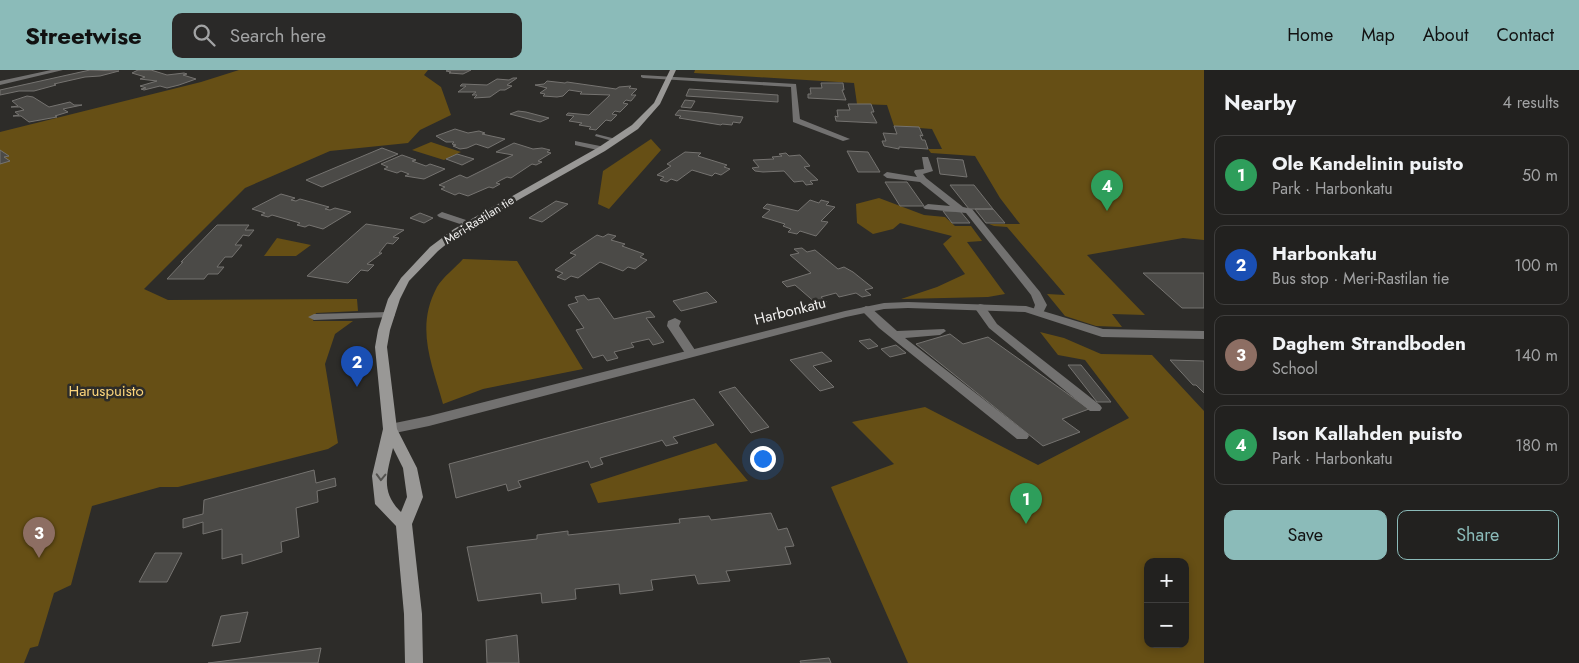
<!DOCTYPE html>
<html lang="en">
<head>
<meta charset="utf-8">
<style>
  body { margin:0; font-family:Jost,sans-serif; background:#2a2928; color:#f1f3f6 }
  .controls { position:absolute; right:15px; bottom:15px; display:grid; overflow:hidden; border-radius:10px; box-shadow:0 2px 8px #0003 }
  .controls button { width:45px; height:45px; display:grid; place-items:center; padding:0; border:0; border-bottom:1px solid #3f3e3d; background:#22211f; color:#f1f3f6; font:25px sans-serif }
  .you { position:absolute; left:762px; top:388px; width:18px; height:18px; margin:-12px; border:4px solid #fff; border-radius:50%; background:#1a73e8; box-shadow:0 0 0 8px #1a73e833 }
  .badge { display:grid; place-items:center; width:32px; height:32px; border-radius:50%; background:#8bbbb9; color:#fff; font-size:16px; font-weight:700 }
  .pin { position:absolute; translate:-50% -41px; filter:drop-shadow(0 1px 2px #0008) }
  .pin::after { content:''; position:absolute; top:26px; width:18px; height:15px; background:inherit; clip-path:polygon(0 0,100% 0,50% 100%) }
  .list { margin:0; padding:0; list-style:none }
  h2 { display:flex; justify-content:space-between; align-items:center; height:65px; margin:0; padding:0 20px; font-size:21px }
  h2 small { font-size:16px; font-weight:400; color:#a2a3a4 }
  .list li { display:grid; grid-template-columns:32px 1fr auto; gap:15px; align-items:center; box-sizing:border-box; height:80px; margin:0 10px 10px; padding:0 10px; border:1px solid #3f3e3d; border-radius:10px }
  .list b { display:block; font-size:19px; white-space:nowrap }
  .list p { margin:0; font-size:16px; white-space:nowrap; color:#a2a3a4 }
  .list em { font-size:16px; font-style:normal; color:#a2a3a4 }
  .actions { display:flex; gap:10px; padding:15px 20px }
  .actions a { flex:1; padding:11px 0; border:1px solid #8bbbb9; border-radius:10px; text-align:center; font-size:18px; color:#8bbbb9 }
  .actions .main { background:#8bbbb9; color:#111 }
  .icon { flex:none; width:28px; height:28px; fill:none; stroke:currentColor; stroke-width:2; stroke-linecap:round; stroke-linejoin:round }
  .map { position:relative; flex:none; width:1204px; height:593px; overflow:hidden }
  header { display:flex; align-items:center; gap:30px; box-sizing:border-box; height:70px; padding:0 25px; background:#8bbbb9; color:#111 }
  header strong { font-size:24px }
  nav { display:flex; gap:28px; margin-inline-start:auto; font-size:18px }
  .search { width:350px; height:45px; background:#2a2928; display:flex; align-items:center; gap:12px; box-sizing:border-box; padding:0 18px; border-radius:10px; color:#a2a3a4; font-size:19px }
  main { display:flex }
  aside { flex:1; background:#22211f }
  .map>svg:first-child { display:block }
  .green { fill:#664f15; fill-rule:evenodd }
  .building { fill:#4b4a47; stroke:#757370 }
  .lines { fill:none; stroke-linecap:round; stroke-linejoin:round }
  .lane { fill:#727170; fill-rule:evenodd }
  .street { fill:#727170; fill-rule:evenodd }
  .secondary { fill:#999896; fill-rule:evenodd }
  .oneway { stroke:#53524f }
  .labels { text-anchor:middle; stroke-width:5; stroke-linejoin:round; paint-order:stroke }
  .far-street-label { font-size:12px; fill:#f3f2f1; stroke:#2d2c29 }
  .street-label { font-size:15px; fill:#f3f2f1; stroke:#2d2c29 }
  .park-label { font-size:15px; fill:#fcd57b; stroke:#2d2c29 }
</style>
</head>
<body>
<header>
<strong>Streetwise</strong>
<div class="search"><svg class="icon" aria-label="search" viewBox="0 0 24 24"><circle cx="10" cy="10" r="6"/><path d="M15 15l6 6"/></svg>Search here</div>
<nav><a>Home</a><a>Map</a><a>About</a><a>Contact</a></nav>
</header>
<main>
<div class="map">
<svg width="1204" height="593" viewBox="0 0 1204 593">
  <rect width="100%" height="100%" fill="#2d2c29"/>
  <path class="green" d="M239,0H428L424,5L441,17L451,45L420,60L408,73L330,81L245,118L144,219L168,230L357,229L358,241L316,243L313,251H353L335,264L325,294L338,373L328,379L178,417H160L92,436L71,515L54,523L38,576L30,578L24,593H0V62L201,12Z
    M695,0H1204V170L1183,168L1087,185L1145,245L1112,244L1122,257L1096,256L1065,246L1047,224L1065,225L1061,220L1007,157L994,156L989,154H1020L1000,128L975,86L931,83L928,79H942L932,59L894,56L887,35L857,34L854,13L694,3Z
    M651,69L661,80L609,139L598,134L603,101Z
    M431,72L461,82L444,90L412,80Z
    M879,128L924,145L945,147L955,156H971L982,171L967,172L1005,224L988,227L901,229L937,217L965,204L943,174L952,166L900,153L893,159L873,164L857,153L856,134Z
    M277,168L311,175L296,186H264Z
    M463,189L517,191L583,299L483,319L443,334C432,293 415,258 437,217C443,207 455,198 463,189Z
    M1040,262L1064,268L1101,284L1152,285L1204,341V593H908L831,417L894,394L852,352L925,337L1038,395L1129,348L1085,290L1058,285ZM1148,492H1185V574H1148Z
    M716,373L748,411L598,433L590,414Z"/>
  <path class="building" d="M90,0L119,1L100,6L85,7L54,14L56,15L34,21H19L0,25V20Z
    M138,0H151L167,5L184,3L187,4L183,5L196,9L179,15L167,18L160,16L144,20L141,19L146,18L140,16L157,11L140,9L145,7L132,3Z
    M448,0H471L463,4L449,3L451,2L446,1Z
    M513,8H517L507,15L512,16L505,20H500L490,27L474,28L477,25H472L476,22H458L466,16H460L462,14L487,15L497,9L509,10Z
    M547,11L565,13L567,12L616,19L619,17L631,16L629,18L637,19L631,25H636L631,31L626,30L623,33L628,34L620,42L615,41L612,44L617,45L611,51L606,50L596,60L589,59L591,57L579,55L582,53L569,51L574,46L566,45L568,43L589,45L610,25L580,24L582,22L569,20L563,26L557,27L543,26L545,24L540,23L547,18L535,15L544,14Z
    M821,13H843L844,20H842L846,30L808,28V24H811L810,18H822Z
    M689,19L778,25V32L686,26Z
    M27,26L33,27L49,37L70,32L74,35H82L63,39L68,42L55,46L57,47L29,52L21,46H13L19,45L15,42L24,40L20,37H11L18,36L12,31Z
    M685,30L695,31L691,38L681,37Z
    M848,34H871L874,42H871L877,53L836,51L835,46L838,47L837,40H850Z
    M679,40L711,43L743,47L740,53L733,52L732,55L722,54L721,55L679,48L681,46L675,45Z
    M518,41L526,42L549,48L540,52L510,44Z
    M894,56L919,57L923,66L920,65L922,70H925L928,79L899,77V79L884,76L882,71H886L883,63L897,64Z
    M455,59L468,63L479,61L485,63L482,64L505,69L488,78L476,74L467,78L460,79L453,76L456,75L452,74L454,72H446L436,66Z
    M514,73L533,79L542,78L550,80L547,82L551,83L538,91L542,92L536,95L532,94L511,108L507,107L501,110L496,113L500,114L493,118L489,117L468,126L459,123L455,125L441,119L445,117L439,115L460,105L467,108L513,85L496,82Z
    M382,78L398,84L322,117L306,110Z
    M0,80L9,86L4,87L10,91L0,94Z
    M847,81L868,82L880,102H858Z
    M685,82L701,83L698,86L727,95L724,97L730,99L721,105L715,103L712,106L692,100L677,111L671,109L667,112L660,110L664,107L657,105L671,96L667,94Z
    M786,83L789,86L800,85L810,96L804,97L818,110L810,111L813,114L806,115L803,111L794,112L784,101L763,102L755,101L752,98L759,97L753,90L774,89L772,87L782,86L779,84Z
    M457,84L474,89L462,95L446,89Z
    M402,85L416,90L412,91L426,96L430,94L445,99L424,109L405,106L409,104L401,101L397,103L384,99L388,97L381,94Z
    M937,88L963,90L967,107L940,104Z
    M885,112H907L924,136H900Z
    M950,115H974L993,139H969Z
    M281,124L295,128L291,130L296,131L300,129L329,137L325,139L330,140L335,138L351,142L323,159L309,155L305,157L297,155L300,153L272,145L268,147L261,145L265,143L252,139Z
    M810,130L819,133L821,130L829,132L826,135L835,137L821,151L828,152L816,166L800,161L797,164L788,162L791,159L783,156L785,154L762,147L770,140L763,138L767,134L798,141Z
    M556,131L568,134L542,152L529,148Z
    M975,139H993L1005,153H986Z
    M943,141H960L970,153H952Z
    M420,143L433,148L424,153L410,148Z
    M366,154L404,160L393,167L399,168L393,174L387,173L379,183H382L367,194L374,195L368,201L361,200L348,213L307,206Z
    M217,155H249L245,160H254L249,166L243,165L241,168L235,175H242L232,187H225L217,197H224L218,204H208L204,209H167L183,192H181Z
    M608,164L616,166L611,170L625,174L622,176L644,184L640,187L647,190L635,199L628,197L623,201L600,192L578,208L571,206L565,210L557,207L563,203L555,200L576,185L570,183L597,165L603,167Z
    M802,178L807,182L815,180L838,199L844,197L853,202L873,218L865,220L871,225L862,227L856,223L839,227L836,223L821,227L827,232L817,234L795,215L787,217L782,212L811,203L790,185L799,183L794,179Z
    M1143,203H1204V238H1182Z
    M707,222L717,232L681,241L673,231Z
    M584,225L588,230L599,228L614,249L650,241L655,247L646,248L664,272L653,275L649,269L631,273L634,277L614,282L618,288L607,291L603,285L593,288L576,260L584,258L568,235L578,232L575,227Z
    M950,264L963,274L988,267L1089,339L1062,349L1080,362L1043,376L916,274Z
    M870,269L878,276L868,279L859,271Z
    M896,275L906,283L890,287L881,279Z
    M822,282L832,291L813,296L834,317L820,321L790,290Z
    M1170,290L1204,291V323L1196,315H1193Z
    M1068,295H1081L1111,332H1097Z
    M735,317L769,357L751,363L719,322Z
    M694,329L714,355L673,367L678,373L666,376L662,370L660,371L600,388L603,394L591,398L588,391L518,411L521,417L508,421L506,414L456,428L449,394Z
    M314,400L316,413L335,408L336,416L317,421L318,432L296,438L299,467L281,472L282,482L242,494V484L222,489V459L203,464V452L183,458V449L203,444L204,430Z
    M771,443L778,460L787,458L794,476L785,477L791,494L726,501L730,511L698,514L695,505L651,510L653,520L620,524L619,514L575,519L576,529L542,533L541,523L478,531L467,477L537,469V465L568,461V465L680,453L679,449L709,446L711,450Z
    M155,483H182L167,512H139Z
    M248,542L240,572L212,576L221,546Z
    M517,565L519,593H487L486,570Z
    M321,578L318,593H208L248,588Z
    M829,588L831,593H801L800,591Z"/>
  <g class="lines">
    <path class="lane" d="M641,5L796,14L800,49L850,69L843,71L793,52L791,17L643,8L641,7Z
      M596,64L620,70L616,72L595,66Z
      M575,71L605,77L606,79L602,81L575,75Z
      M922,87H928L933,101L923,104L926,108L963,137L972,139L1040,222L1047,235L1043,243H1035L1033,241L1035,235L1031,225L966,143L925,139L923,137L928,134L950,136L920,112L887,108L883,105L887,102L917,107L914,102L915,100L924,99Z
      M442,142L472,152L474,154L469,157L439,147L437,145Z
      M980,234L984,235L997,254L1100,335L1102,338L1100,341H1090L989,258L974,237Z
      M866,236L870,237L897,261L944,259L946,261L940,265L905,268L1027,363L1029,366L1027,369H1017L879,258L860,239Z
      M389,242L393,243L395,245L393,247L314,250L308,247L314,244Z
      M675,248L681,251L679,256L697,283L695,286H687L667,256L668,251Z"/>
    <path class="street" d="M51,0H63L0,15V11Z
      M908,232L1026,236L1103,259L1204,261V269L1102,267L1025,242L908,238L884,239L846,247L429,356L390,364L385,362L383,359L385,356L390,354L429,346L845,241L884,233Z"/>
    <path class="secondary" d="M670,0H676L660,34L638,59L605,81L460,163L438,181L409,211L400,229L390,260L387,277L397,359L417,398L423,427L412,454L422,544L423,593H405L404,544L396,456L375,434L372,406L383,359L375,277L378,260L388,229L401,208L430,177L454,159L599,77L632,55L654,33ZM393,378L403,398L407,427L401,442C380,422 387,403 393,378Z"/>
  </g>
  <defs><path id="oneway-chevron" d="M-2-3.5L2.5 0L-2 3.5" fill="none" stroke-width="1.6" stroke-linecap="round" stroke-linejoin="round" transform="scale(1.25)"/></defs>
  <use class="oneway" href="#oneway-chevron" transform="translate(381 407) rotate(92)"/>
  <g class="labels">
    <g class="far-street-label">
      <text transform="translate(479 150) rotate(-32)" y="4">Meri-Rastilan tie</text>
    </g>
    <g class="street-label">
      <text transform="translate(790 241) rotate(-14)" y="5">Harbonkatu</text>
    </g>
    <g class="park-label">
      <text x="106" y="326">Haruspuisto</text>
    </g>
  </g>
</svg>
<div class="controls">
<button>+</button>
<button>−</button>
</div>
<div class="you"></div>
<div class="pin badge" style="left:1026px;top:454px;background:#2e9e5b">1</div>
<div class="pin badge" style="left:357px;top:317px;background:#1a4fb4">2</div>
<div class="pin badge" style="left:39px;top:488px;background:#8d6e63">3</div>
<div class="pin badge" style="left:1107px;top:141px;background:#2e9e5b">4</div>
</div>
<aside>
<h2>Nearby<small>4 results</small></h2>
<ul class="list">
<li><span class="badge" style="background:#2e9e5b">1</span><div><b>Ole Kandelinin puisto</b><p>Park · Harbonkatu</p></div><em>50 m</em></li>
<li><span class="badge" style="background:#1a4fb4">2</span><div><b>Harbonkatu</b><p>Bus stop · Meri-Rastilan tie</p></div><em>100 m</em></li>
<li><span class="badge" style="background:#8d6e63">3</span><div><b>Daghem Strandboden</b><p>School</p></div><em>140 m</em></li>
<li><span class="badge" style="background:#2e9e5b">4</span><div><b>Ison Kallahden puisto</b><p>Park · Harbonkatu</p></div><em>180 m</em></li>
</ul>
<div class="actions"><a class="main">Save</a><a>Share</a></div>
</aside>
</main>
</body>
</html>
